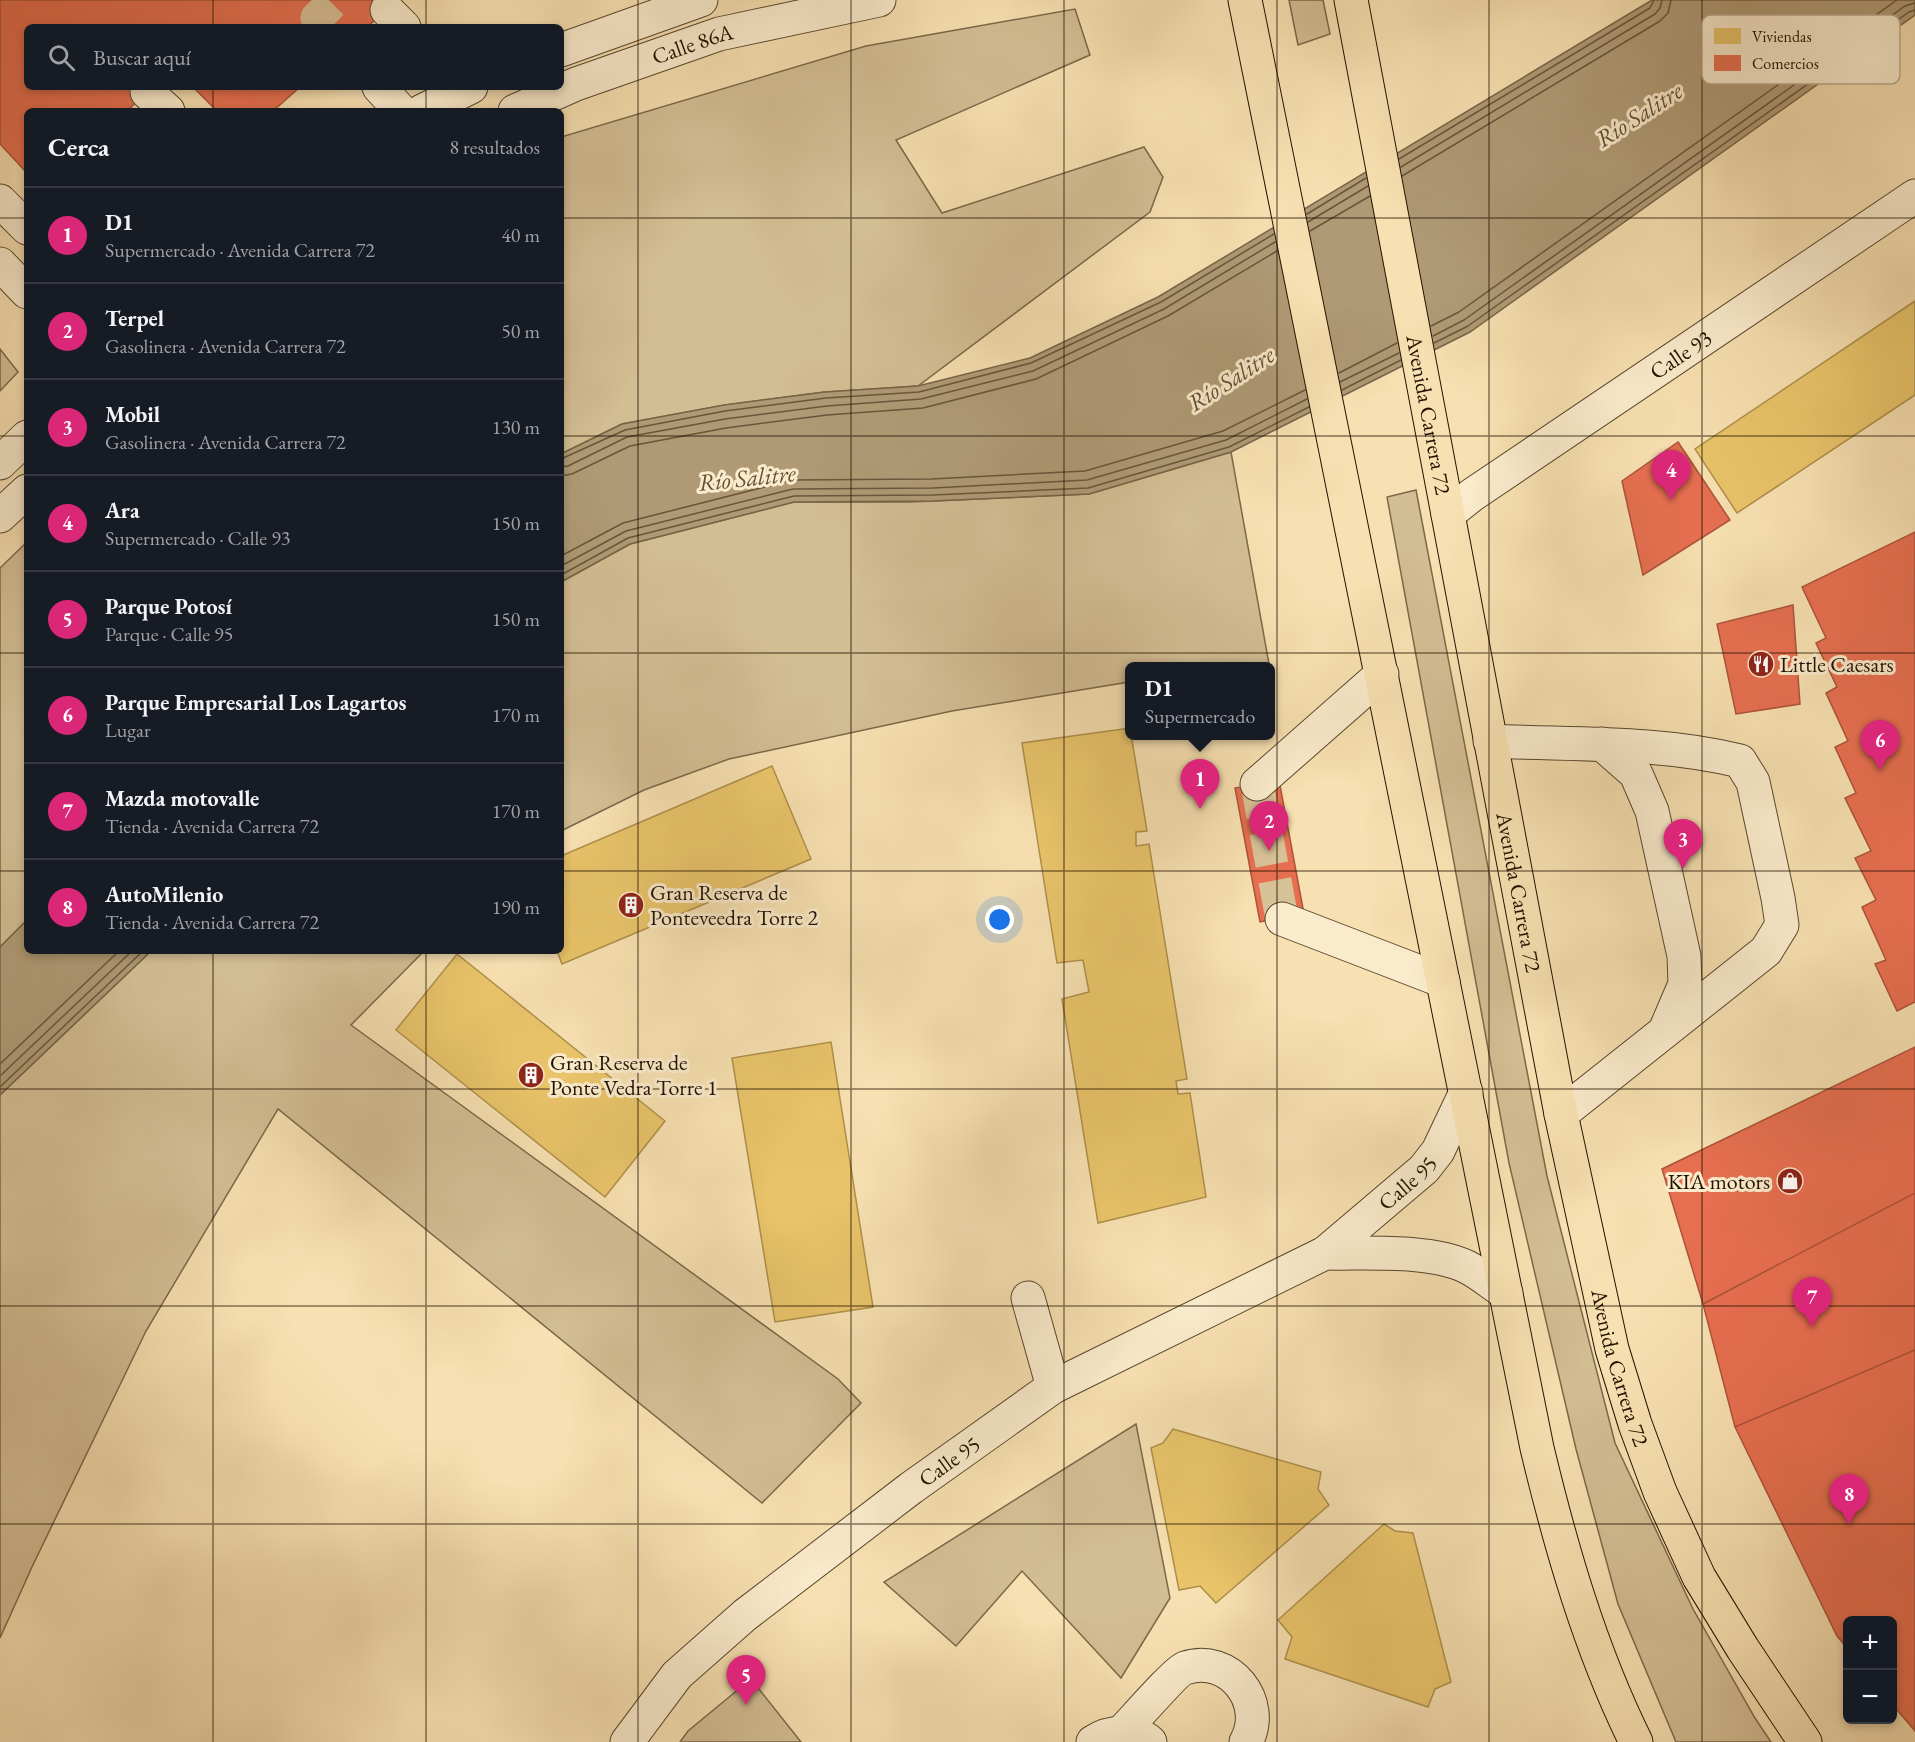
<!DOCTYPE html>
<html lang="es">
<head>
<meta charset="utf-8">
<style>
  body { margin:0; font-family:"EB Garamond",serif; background:#242831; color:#f1f3f6 }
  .controls { position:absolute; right:18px; bottom:18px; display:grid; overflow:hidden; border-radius:9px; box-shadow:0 3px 9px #0003 }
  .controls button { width:54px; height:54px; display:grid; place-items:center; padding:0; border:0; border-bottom:2px solid #363941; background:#171b24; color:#f1f3f6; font:30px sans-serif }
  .you { position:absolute; left:1000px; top:920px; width:21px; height:21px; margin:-15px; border:4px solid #fff; border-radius:50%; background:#1a73e8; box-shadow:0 0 0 9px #1a73e833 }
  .badge { display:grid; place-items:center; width:39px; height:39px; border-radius:50%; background:#db2777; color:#fff; font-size:20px; font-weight:700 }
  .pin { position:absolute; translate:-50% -50px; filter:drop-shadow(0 2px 3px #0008) }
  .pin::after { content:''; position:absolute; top:32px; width:21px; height:18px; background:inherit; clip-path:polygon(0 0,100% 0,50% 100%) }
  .popup { position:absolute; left:1125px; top:662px; width:150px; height:78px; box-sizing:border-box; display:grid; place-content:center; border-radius:9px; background:#171b24; filter:drop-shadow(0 2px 4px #0005); font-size:20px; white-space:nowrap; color:#9ea1a6 }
  .popup b { font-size:22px; color:#f1f3f6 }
  .popup::after { content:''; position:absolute; left:50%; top:100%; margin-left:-12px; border:12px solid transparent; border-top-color:#171b24 }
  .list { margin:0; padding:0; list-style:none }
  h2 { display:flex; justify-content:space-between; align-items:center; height:78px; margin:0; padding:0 24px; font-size:26px }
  h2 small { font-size:20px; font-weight:400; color:#9ea1a6 }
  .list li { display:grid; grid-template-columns:39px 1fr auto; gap:18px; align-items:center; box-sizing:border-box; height:96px; padding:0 24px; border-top:2px solid #363941 }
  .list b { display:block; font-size:22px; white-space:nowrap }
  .list p { margin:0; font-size:20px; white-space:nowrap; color:#9ea1a6 }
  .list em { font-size:20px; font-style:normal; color:#9ea1a6 }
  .icon { flex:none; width:33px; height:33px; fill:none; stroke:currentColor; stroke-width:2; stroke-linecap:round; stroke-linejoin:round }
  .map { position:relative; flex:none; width:1915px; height:1742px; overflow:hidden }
  .search { position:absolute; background:#171b24; box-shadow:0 3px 9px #0003; left:24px; top:24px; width:540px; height:66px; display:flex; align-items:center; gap:15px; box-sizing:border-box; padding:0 21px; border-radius:9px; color:#9ea1a6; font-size:22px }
  .panel { position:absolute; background:#171b24; box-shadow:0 3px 9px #0003; left:24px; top:108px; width:540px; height:846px; border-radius:9px }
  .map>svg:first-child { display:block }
  .green { fill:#d3bd93; stroke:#7b684a; stroke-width:1.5 }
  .water { fill:#af9a75; stroke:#776446; stroke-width:1.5 }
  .homes { fill:#e9c46a; stroke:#ae8f4a; stroke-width:1.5 }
  .shops { fill:#e76f51; stroke:#ac5339; stroke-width:1.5 }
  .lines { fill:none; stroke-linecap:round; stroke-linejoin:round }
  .shore { stroke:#69563a; stroke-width:1.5 }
  .minor-tunnel { stroke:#d7c196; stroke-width:33; stroke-dasharray:33 16; stroke-linecap:butt }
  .minor-casing { stroke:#58462c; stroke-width:35 }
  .highway-casing { stroke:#231200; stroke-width:35 }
  .minor { stroke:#faebcc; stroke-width:33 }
  .highway { stroke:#f7e0b1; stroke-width:33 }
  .grid { fill:none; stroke:#231200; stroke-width:1.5; stroke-opacity:0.55 }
  .labels { text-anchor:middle; stroke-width:6; stroke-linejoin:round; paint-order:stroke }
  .street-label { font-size:22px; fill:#231200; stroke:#faebcc }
  .poi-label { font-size:22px; fill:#231200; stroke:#faebcc; text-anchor:start }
  .water-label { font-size:24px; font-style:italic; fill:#624f35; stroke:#faebcc }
  .key { fill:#faebcc; stroke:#baaa8f; stroke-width:1.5 }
  .key-label { font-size:16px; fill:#231200 }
</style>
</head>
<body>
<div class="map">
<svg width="1915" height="1742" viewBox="0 0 1915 1742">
  <rect width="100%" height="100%" fill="#f7e0b1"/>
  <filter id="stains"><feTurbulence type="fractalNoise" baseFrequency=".00333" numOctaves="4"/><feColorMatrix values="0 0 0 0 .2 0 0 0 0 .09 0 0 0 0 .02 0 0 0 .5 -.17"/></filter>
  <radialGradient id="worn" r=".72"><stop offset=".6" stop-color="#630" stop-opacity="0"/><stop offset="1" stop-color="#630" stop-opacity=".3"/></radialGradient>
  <path class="green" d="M1289,0H1323L1330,34L1298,45Z
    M1075,9L1090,55L896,140L942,213L1144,147L1163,177L1150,212L918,386L825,392L726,405L622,424L561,454V137L866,46Z
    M0,349L18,372L0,391Z
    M1231,452L1269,664L1247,666H1130L1129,682L952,711L729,759L644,790L561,831V582L630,544L794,502H910L1089,494Z
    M1416,490L1547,1176L1615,1443L1693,1609L1755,1718L1771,1742H1676L1618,1604L1576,1449L1509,1163L1387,497Z
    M27,542V920L0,947V568Z
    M151,951H424L351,1025L838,1379L861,1403L762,1503L278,1109L146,1331L32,1567L0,1638V1095Z
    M1136,1424L1170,1598L1121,1678L1022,1571L956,1646L884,1582Z
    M751,1679L801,1742H680L688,1731Z"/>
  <path class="water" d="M1652,0H1915V15L1470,332L1231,452L1089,494L933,501L794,502L630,544L561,582V454L622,424L724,405L825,392L918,386L1030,358L1158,297Z
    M27,920V951H151L0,1095V947Z"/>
  <path class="homes" d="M1915,301V395L1737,513L1695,449Z
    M1130,728L1147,831L1136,832V846L1149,844L1187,1079L1176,1081L1178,1094L1190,1093L1206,1197L1098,1223L1062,999L1089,992L1083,960L1057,963L1022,743Z
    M772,766L811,859L562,964L557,951H561V856Z
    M457,954L665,1121L605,1197L396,1030Z
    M831,1042L873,1307L775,1322L732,1058Z
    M1173,1429L1321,1472L1318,1489L1329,1505L1216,1603L1200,1586L1179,1590L1151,1448L1163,1443Z
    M1384,1524L1395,1531L1413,1533L1451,1682L1435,1689L1428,1707L1285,1659L1292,1637L1278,1620Z"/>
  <path class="shops" d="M0,0H398L367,27H27V87H152L127,111H27V173L0,144Z
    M193,87H300L273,111H217Z
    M1678,442L1730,520L1643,575L1622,481Z
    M1915,532V1002L1897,1011L1875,964L1886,960L1862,907L1876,900L1855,858L1871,851L1845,798L1856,793L1835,747L1848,741L1826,693L1837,687L1816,643L1826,638L1802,587Z
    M1793,605L1800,704L1736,714L1717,624Z
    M1279,780L1304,914L1260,922L1235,788Z
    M1915,1047V1193L1703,1304L1662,1169Z
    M1915,1193V1350L1735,1427L1703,1304Z
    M1915,1350V1731L1892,1704V1620H1848V1649L1837,1636L1735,1427Z"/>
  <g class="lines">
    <path class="shore" d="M1399,159L1650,8L1654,0
      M1401,167L1655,14L1660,8L1662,0
      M1402,176L1660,21L1668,13L1671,0
      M1307,214L1366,178
      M1308,222L1368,186
      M1310,231L1370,196
      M1431,326L1459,312L1897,0
      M1433,336L1464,320L1905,6L1915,3
      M1434,343L1468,326L1909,12L1915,10
      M1339,373L1397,343
      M1340,382L1399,353
      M1342,390L1401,360
      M561,459L625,430L725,411L826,398L919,392L1031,363L1161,302L1274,234
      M561,467L568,466L627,437L725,419L827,406L921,399L1033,371L1164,309L1275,242
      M561,476L572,474L630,446L726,428L827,415L923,408L1036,379L1168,316L1277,251
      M561,556L623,523L792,480L932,479L1085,471L1223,431L1305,390
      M561,566L626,531L793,489L933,488L1087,480L1226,440L1307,399
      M561,575L628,538L794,496L933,495L1088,488L1229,447L1309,407
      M0,1064L119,951
      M0,1076L132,951
      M0,1087L143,951"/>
    <path class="minor-tunnel" d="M325,27L317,18L335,0
      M1257,784L1282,919"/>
    <defs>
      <g id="minor">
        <path d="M387,10L404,27"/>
        <path d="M561,50L701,0"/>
        <path d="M379,87L401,111"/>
        <path d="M147,92L168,111"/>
        <path d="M422,111L471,87"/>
        <path id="s1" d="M515,111L576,84L719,34L879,0"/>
        <path d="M0,201L27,228"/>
        <path d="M0,264L27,292"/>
        <path d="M0,463L27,437"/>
        <path id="s2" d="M1448,514L1472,495L1915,196"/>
        <path d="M0,516L27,491"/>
        <path d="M1490,741C1573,745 1659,741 1740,761L1753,782L1778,898L1782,925L1766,951L1561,1114"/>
        <path d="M1602,744L1636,774L1652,811L1684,956L1685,984L1667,1026"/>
        <path d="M1257,784L1382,674"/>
        <path d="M1282,919L1443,981"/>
        <path d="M1325,1253C1367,1254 1430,1249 1467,1267C1481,1274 1493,1285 1506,1293"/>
        <path d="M1028,1298L1053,1387"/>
        <path d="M1121,1733C1131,1723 1176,1671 1185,1668C1229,1653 1268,1702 1246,1742"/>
        <path id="s3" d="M627,1742L677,1675L745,1615L911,1488L1053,1387L1325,1253L1424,1169L1438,1151L1466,1092"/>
        <path d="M1093,1742C1109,1731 1136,1729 1150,1742"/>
      </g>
      <g id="highway">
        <path d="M1245,0L1537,1448C1561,1548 1590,1649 1636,1742"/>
        <path id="s4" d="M1351,0L1561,1114L1612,1349L1635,1424L1660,1492L1699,1577L1743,1649L1805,1742"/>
      </g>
    </defs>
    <use href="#minor" class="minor-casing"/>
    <use href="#highway" class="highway-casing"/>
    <use href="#minor" class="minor"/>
    <use href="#highway" class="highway"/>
  </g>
  <path class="grid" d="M213,0V27M426,0V27M638,0V1742M851,0V1742M1064,0V1742M1277,0V1742M1489,0V1742M1702,0V1742M213,87V111M426,87V111M0,218H27M561,218H1915M0,436H27M561,436H1915M0,653H27M561,653H1915M0,871H27M561,871H1915M213,951V1742M426,951V1742M0,1089H1915M0,1306H1915M0,1524H1915"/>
  <defs>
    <symbol id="restaurant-disc" viewBox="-11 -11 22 22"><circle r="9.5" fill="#8f2418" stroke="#faebcc"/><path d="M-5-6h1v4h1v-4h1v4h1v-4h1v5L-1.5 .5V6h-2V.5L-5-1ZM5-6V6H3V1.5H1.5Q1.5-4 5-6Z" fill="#fff"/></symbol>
    <symbol id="building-disc" viewBox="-11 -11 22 22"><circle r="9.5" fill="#8f2418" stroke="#faebcc"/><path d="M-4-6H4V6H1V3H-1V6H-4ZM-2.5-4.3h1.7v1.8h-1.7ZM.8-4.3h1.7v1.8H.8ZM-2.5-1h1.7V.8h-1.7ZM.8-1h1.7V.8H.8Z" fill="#fff"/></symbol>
    <symbol id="shop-disc" viewBox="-11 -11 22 22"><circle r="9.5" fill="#8f2418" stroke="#faebcc"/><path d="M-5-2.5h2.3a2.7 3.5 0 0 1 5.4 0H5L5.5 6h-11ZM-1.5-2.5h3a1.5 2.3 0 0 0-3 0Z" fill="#fff"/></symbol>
  </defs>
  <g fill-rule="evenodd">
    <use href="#restaurant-disc" x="1746" y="649" width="30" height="30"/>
    <use href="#building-disc" x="616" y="890" width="30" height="30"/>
    <use href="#building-disc" x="516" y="1060" width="30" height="30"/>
    <use href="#shop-disc" x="1775" y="1166" width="30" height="30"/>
  </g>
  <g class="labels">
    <g class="street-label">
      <text dy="8" stroke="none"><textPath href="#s1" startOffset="190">Calle 86A</textPath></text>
      <text dy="8" stroke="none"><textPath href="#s2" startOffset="282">Calle 93</textPath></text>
      <text dy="8" stroke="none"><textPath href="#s4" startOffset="422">Avenida Carrera 72</textPath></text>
      <text dy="8" stroke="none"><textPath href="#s4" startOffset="908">Avenida Carrera 72</textPath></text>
      <text dy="8" stroke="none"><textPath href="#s3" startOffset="969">Calle 95</textPath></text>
      <text dy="8" stroke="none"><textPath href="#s4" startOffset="1394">Avenida Carrera 72</textPath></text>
      <text dy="8" stroke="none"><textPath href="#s3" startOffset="430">Calle 95</textPath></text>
    </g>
    <g class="poi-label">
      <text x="1780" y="672">Little Caesars</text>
      <text x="650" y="900">Gran Reserva de<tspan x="650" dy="25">Ponteveedra Torre 2</tspan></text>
      <text x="550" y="1070">Gran Reserva de<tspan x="550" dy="25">Ponte Vedra Torre 1</tspan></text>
      <text x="1770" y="1189" text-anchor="end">KIA motors</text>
    </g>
    <g class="water-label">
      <text transform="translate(1639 115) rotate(-33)" y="8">Río Salitre</text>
      <text transform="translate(1231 379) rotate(-33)" y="8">Río Salitre</text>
      <text transform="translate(747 478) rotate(-6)" y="8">Río Salitre</text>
    </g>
  </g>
  <rect x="1702" y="15" width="198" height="69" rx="9" class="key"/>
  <rect x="1714" y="28" width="27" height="16" fill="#e9c46a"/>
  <rect x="1714" y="55" width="27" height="16" fill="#e76f51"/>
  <g class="key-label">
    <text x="1752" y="42">Viviendas</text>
    <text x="1752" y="69">Comercios</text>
  </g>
  <rect width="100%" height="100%" filter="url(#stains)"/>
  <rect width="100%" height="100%" fill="url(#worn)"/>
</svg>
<div class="controls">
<button>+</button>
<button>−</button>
</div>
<div class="you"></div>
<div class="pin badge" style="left:1200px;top:809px">1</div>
<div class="popup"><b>D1</b>Supermercado</div>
<div class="pin badge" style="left:1269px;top:851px">2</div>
<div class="pin badge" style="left:1683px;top:869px">3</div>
<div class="pin badge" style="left:1671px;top:500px">4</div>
<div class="pin badge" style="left:746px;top:1705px">5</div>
<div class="pin badge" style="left:1880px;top:770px">6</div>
<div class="pin badge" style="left:1812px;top:1327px">7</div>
<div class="pin badge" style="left:1849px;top:1524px">8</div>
<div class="search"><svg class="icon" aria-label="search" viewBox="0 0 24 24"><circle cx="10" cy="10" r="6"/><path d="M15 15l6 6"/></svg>Buscar aquí</div>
<section class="panel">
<h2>Cerca<small>8 resultados</small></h2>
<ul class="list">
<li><span class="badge">1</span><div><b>D1</b><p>Supermercado · Avenida Carrera 72</p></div><em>40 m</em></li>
<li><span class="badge">2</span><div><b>Terpel</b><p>Gasolinera · Avenida Carrera 72</p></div><em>50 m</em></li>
<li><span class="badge">3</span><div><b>Mobil</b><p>Gasolinera · Avenida Carrera 72</p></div><em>130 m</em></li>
<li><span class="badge">4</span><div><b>Ara</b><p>Supermercado · Calle 93</p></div><em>150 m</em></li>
<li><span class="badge">5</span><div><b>Parque Potosí</b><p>Parque · Calle 95</p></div><em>150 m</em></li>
<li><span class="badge">6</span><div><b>Parque Empresarial Los Lagartos</b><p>Lugar</p></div><em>170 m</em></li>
<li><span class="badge">7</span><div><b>Mazda motovalle</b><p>Tienda · Avenida Carrera 72</p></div><em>170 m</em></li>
<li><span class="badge">8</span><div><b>AutoMilenio</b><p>Tienda · Avenida Carrera 72</p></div><em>190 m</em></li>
</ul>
</section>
</div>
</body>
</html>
